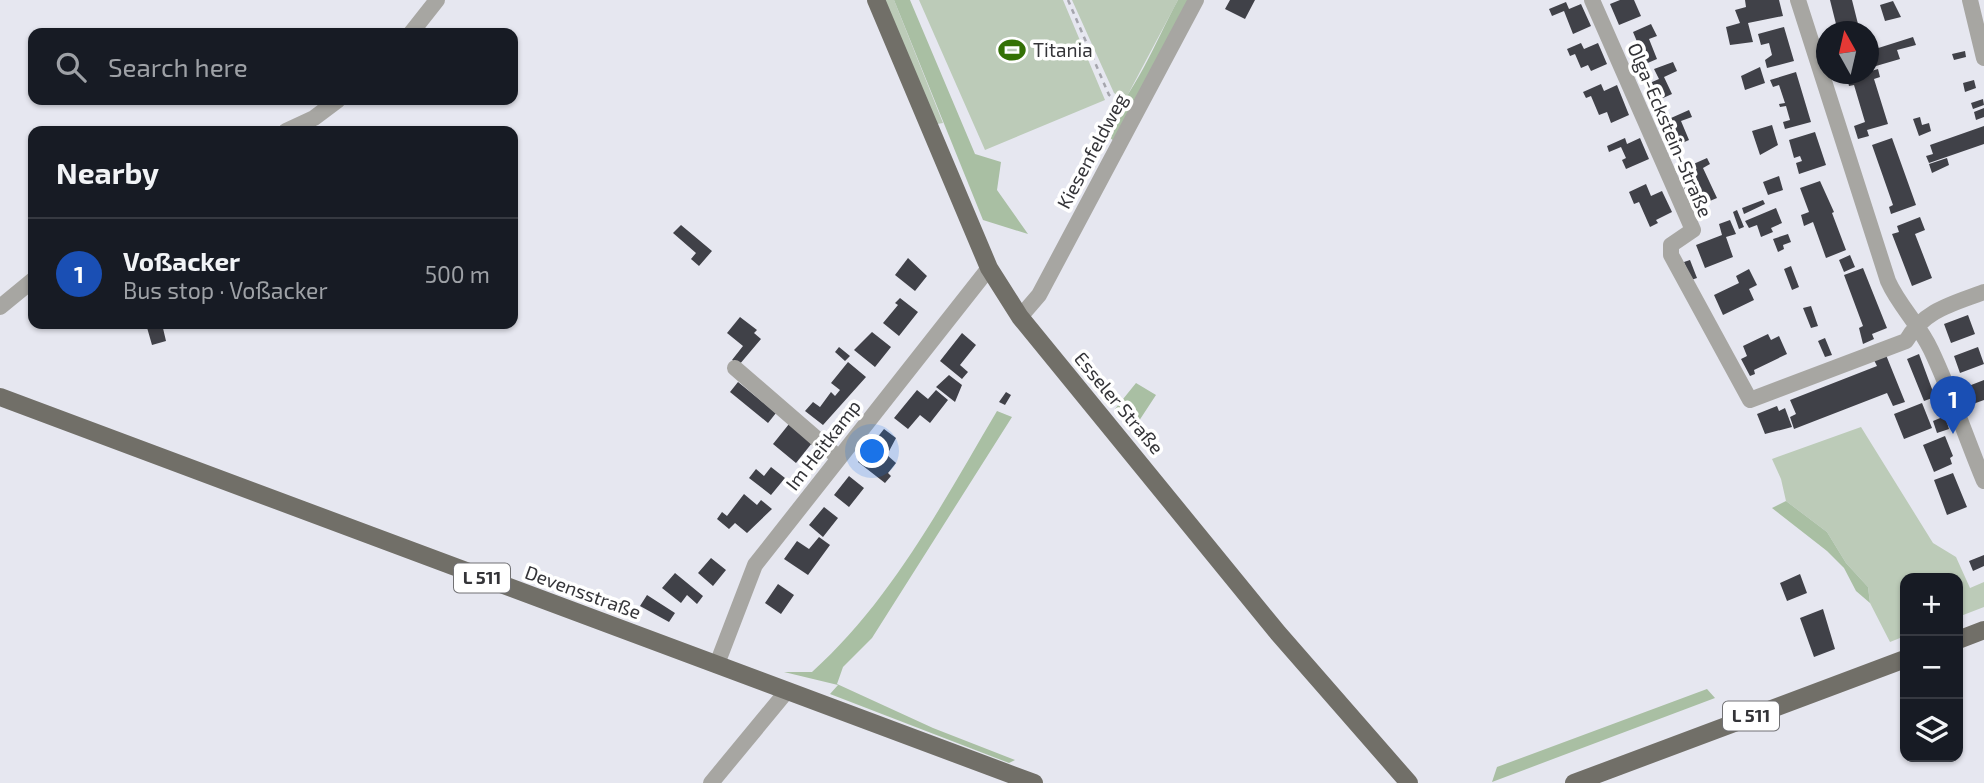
<!DOCTYPE html>
<html lang="en">
<head>
<meta charset="utf-8">
<style>
  body { margin:0; font-family:"Exo 2",sans-serif; background:#20242c; color:#f1f3f6 }
  .controls { position:absolute; right:21px; bottom:21px; display:grid; overflow:hidden; border-radius:14px; box-shadow:0 2px 5px #0004 }
  .controls button { width:63px; height:63px; display:grid; place-items:center; padding:0; border:0; border-bottom:2px solid #363941; background:#171b24; color:#f1f3f6; font:35px sans-serif }
  .compass { position:absolute; left:1816px; top:21px; width:63px; height:63px; border-radius:50%; background:#171b24; box-shadow:0 2px 5px #0004; rotate:352deg }
  .you { position:absolute; left:873px; top:452px; width:24px; height:24px; margin:-18px; border:5px solid #fff; border-radius:50%; background:#1a73e8; box-shadow:0 0 0 10px #1a73e833 }
  .badge { display:grid; place-items:center; width:46px; height:46px; border-radius:50%; background:#9cb88a; color:#fff; font-size:23px; font-weight:700 }
  .pin { position:absolute; translate:-50% -58px; filter:drop-shadow(0 2px 4px #0008) }
  .pin::after { content:''; position:absolute; top:37px; width:24px; height:21px; background:inherit; clip-path:polygon(0 0,100% 0,50% 100%) }
  .list { margin:0; padding:0; list-style:none }
  h2 { display:flex; justify-content:space-between; align-items:center; height:91px; margin:0; padding:0 28px; font-size:30px }
  h2 small { font-size:23px; font-weight:400; color:#9ea1a6 }
  .list li { display:grid; grid-template-columns:46px 1fr auto; gap:21px; align-items:center; box-sizing:border-box; height:112px; padding:0 28px; border-top:2px solid #363941 }
  .list b { display:block; font-size:26px; white-space:nowrap }
  .list p { margin:0; font-size:23px; white-space:nowrap; color:#9ea1a6 }
  .list em { font-size:23px; font-style:normal; color:#9ea1a6 }
  .icon { flex:none; width:38px; height:38px; fill:none; stroke:currentColor; stroke-width:2; stroke-linecap:round; stroke-linejoin:round }
  .map { position:relative; flex:none; width:1984px; height:783px; overflow:hidden }
  .search { position:absolute; background:#171b24; box-shadow:0 2px 5px #0004; left:28px; top:28px; width:490px; height:77px; display:flex; align-items:center; gap:18px; box-sizing:border-box; padding:0 24px; border-radius:14px; color:#9ea1a6; font-size:26px }
  .panel { position:absolute; background:#171b24; box-shadow:0 2px 5px #0004; left:28px; top:126px; width:490px; height:203px; border-radius:14px }
  .map>svg:first-child { display:block }
  .green { fill:#bccbb8 }
  .forest { fill:#a9bfa3 }
  .building { fill:#404148 }
  .lines { fill:none; stroke-linecap:round; stroke-linejoin:round }
  .path { stroke:#a6a6ae; stroke-width:2.5; stroke-dasharray:5 5; stroke-linecap:butt }
  .minor { stroke:#a7a6a2; stroke-width:16 }
  .major { stroke:#716f68; stroke-width:18 }
  .labels { text-anchor:middle; stroke-width:7; stroke-linejoin:round; paint-order:stroke }
  .shield { fill:#fff; stroke:#717174; stroke-width:2 }
  .shield-label { font-size:18px; font-weight:bold; fill:#343438 }
  .poi-label { font-size:19px; fill:#343438; stroke:#fff; text-anchor:start }
  .street-label { font-size:19px; fill:#343438; stroke:#fff }
</style>
</head>
<body>
<div class="map">
<svg width="1984" height="783" viewBox="0 0 1984 783">
  <rect width="100%" height="100%" fill="#e6e7f0"/>
  <path class="green" d="M884,0H894L943,123L937,124Z
    M919,0H1063L1105,100L985,150Z
    M1072,0H1178L1125,100L1114,93Z
    M1861,427L1933,543L1956,557L1970,588L1984,582V607L1958,617V578H1905V636L1890,642L1870,603L1868,587L1846,563L1827,532L1786,501L1781,479L1772,459Z"/>
  <path class="forest" d="M894,0H910L975,154L1001,162L997,190L1028,234L983,220Z
    M1178,0H1189L1114,141L1099,129C1136,95 1154,44 1178,0Z
    M1136,383L1156,395L1133,430L1115,409Z
    M997,411L1012,417L872,638L843,667L837,684L933,728L1015,760L1009,763L830,694L838,685L784,672H812C892,600 943,502 997,411Z
    M1786,501L1827,532L1846,563L1868,587L1870,603L1856,591L1844,568L1827,551L1772,508Z
    M1707,689L1715,698L1492,782L1497,767Z"/>
  <path class="building" d="M1230,0H1255L1245,19L1225,9Z
    M1620,0H1634L1641,16L1619,25L1610,4Z
    M1745,0H1779L1783,16L1748,23L1753,42L1730,45L1726,27L1740,23L1735,10L1746,7Z
    M1830,0H1852L1860,32H1838Z
    M1893,1L1901,17L1885,21L1880,5Z
    M1566,2L1569,9L1581,4L1591,26L1573,34L1564,11L1552,16L1549,9Z
    M1651,24L1657,36L1649,39L1657,59L1636,68L1628,48L1638,44L1633,32Z
    M1784,27L1794,61L1767,68L1765,60L1772,55L1769,43L1761,45L1758,34Z
    M1913,37L1916,45L1897,50L1900,59L1876,66L1872,50Z
    M1581,43L1584,49L1598,43L1607,64L1591,71L1588,65L1581,68L1575,54L1570,56L1567,49Z
    M1965,51L1966,57L1954,60L1952,54Z
    M1673,62L1677,71L1664,77L1672,94L1652,103L1645,85L1659,79L1654,69Z
    M1760,67L1765,83L1745,90L1741,76Z
    M1878,69L1880,77L1874,79L1888,124L1867,130L1869,136L1858,139L1854,126L1865,122L1854,85L1849,86L1847,78Z
    M1796,72L1811,122L1785,129L1783,122L1790,120L1786,106L1780,107L1779,104L1785,103L1779,85L1773,87L1770,80Z
    M1974,80L1976,88L1965,92L1963,83Z
    M1601,84L1604,91L1617,85L1629,115L1611,123L1607,112L1599,115L1591,96L1586,98L1583,92Z
    M1983,99L1984,105L1973,109L1971,103Z
    M1984,108V117L1976,120L1974,112Z
    M1689,110L1692,117L1681,121L1689,140L1669,149L1660,130L1674,124L1671,118Z
    M1920,117L1922,125L1929,123L1931,131L1919,136L1913,119Z
    M1772,125L1778,145L1760,155L1752,131Z
    M1984,126V144L1929,163L1926,156L1933,154L1930,145Z
    M1815,132L1826,165L1799,174L1796,163L1802,161L1800,156L1794,158L1789,140Z
    M1625,138L1627,144L1640,138L1649,159L1626,169L1622,160L1626,158L1621,147L1609,152L1607,146Z
    M1892,138L1916,205L1891,214L1889,207L1893,205L1872,145Z
    M1707,158L1710,164L1703,168L1717,198L1693,208L1680,178L1692,172L1689,166Z
    M1947,158L1949,165L1932,173L1929,164Z
    M1779,176L1783,190L1768,195L1763,182Z
    M1820,181L1834,212L1832,213L1846,250L1826,258L1813,222L1804,226L1801,215L1809,212L1800,188Z
    M1646,184L1651,196L1662,191L1672,212L1656,220L1658,223L1650,227L1639,202L1634,204L1629,192Z
    M1763,200L1765,204L1744,214L1742,208Z
    M1776,208L1782,223L1771,228L1773,232L1761,237L1757,225L1749,228L1745,221Z
    M1737,210L1744,227L1739,229L1733,212Z
    M1920,217L1925,230L1915,234L1932,278L1912,286L1892,234L1899,232L1897,226Z
    M1730,220L1736,234L1726,237L1733,257L1705,268L1696,245L1722,235L1719,224Z
    M681,225L712,251L699,266L691,259L696,253L673,233Z
    M1788,234L1791,242L1783,245L1784,249L1778,252L1773,239Z
    M1850,255L1855,267L1844,272L1839,260Z
    M908,258L927,276L915,291L895,275Z
    M1690,260L1697,278L1691,280L1684,262Z
    M1791,266L1799,287L1792,290L1784,269Z
    M1863,268L1887,328L1872,334L1874,339L1863,344L1859,328L1863,326L1844,275Z
    M1749,269L1757,285L1749,289L1754,300L1723,315L1714,295L1739,283L1736,276Z
    M900,298L918,312L899,336L883,323L898,305L895,303Z
    M1811,306L1818,326L1811,328L1803,308Z
    M1968,315L1975,334L1951,343L1944,324Z
    M740,317L757,330L754,333L761,339L739,365L732,360L743,346L727,333Z
    M146,324H162L166,341L152,345Z
    M872,332L891,347L875,367L854,350Z
    M962,333L976,345L960,365L968,372L962,379L940,361Z
    M1768,334L1771,340L1779,336L1787,354L1754,370L1755,374L1750,376L1741,359L1747,356L1743,346Z
    M1825,338L1832,355L1825,357L1818,341Z
    M839,347L850,356L845,361L835,352Z
    M1978,347L1984,364L1960,373L1954,356Z
    M1919,354L1935,397L1924,401L1907,359Z
    M1886,355L1905,402L1893,406L1887,393L1794,429L1790,417L1796,414L1790,400L1877,366L1874,360Z
    M848,362L866,377L823,425L805,411L813,402L820,407L831,392L835,396L840,390L831,383Z
    M949,375L962,385L955,402L936,387Z
    M1984,380V400L1973,404L1966,387Z
    M738,382L776,413L768,423L730,392Z
    M917,390L928,399L936,390L948,400L930,423L920,415L908,429L894,418Z
    M1006,392L1011,395L1005,405L999,402Z
    M1922,403L1932,428L1904,439L1894,414Z
    M1777,406L1779,411L1785,408L1792,427L1765,434L1757,414Z
    M1945,416L1949,429L1937,433L1933,421Z
    M789,424L812,443L796,463L773,444Z
    M884,429L896,438L887,455L896,463L888,473L891,476L885,483L858,462Z
    M1945,436L1953,456L1950,458L1952,464L1934,472L1923,445Z
    M771,467L785,478L771,495L749,478L756,469L764,476Z
    M1953,473L1967,507L1947,515L1934,480Z
    M849,476L864,488L849,507L834,495Z
    M744,494L757,505L761,500L772,509L747,533L735,523L729,529L717,519L722,512L727,516Z
    M824,507L838,518L823,537L809,525Z
    M819,537L830,545L808,575L784,559L797,541L809,549Z
    M1984,555V566L1973,571L1969,561Z
    M711,558L726,570L713,586L698,573Z
    M675,573L703,596L697,604L687,595L681,603L662,588Z
    M1800,574L1807,593L1787,601L1780,583Z
    M778,584L794,595L781,614L765,603Z
    M647,595L675,613L669,622L640,606Z
    M1823,609L1835,649L1814,657L1800,618Z"/>
  <g class="lines">
    <path class="path" d="M1068,0L1109,95L1125,105"/>
    <path class="minor" d="M1592,0L1693,230L1671,245V255L1750,400L1906,341C1924,310 1952,304 1984,292
      M1798,0L1888,281C1899,306 1919,324 1931,350C1951,392 1966,438 1984,481
      M1970,0L1984,58
      M411,33L437,0
      M286,131L314,118L338,100
      M0,307L33,280
      M1020,317L1039,295L1196,0
      M735,368L839,458
      M717,664L755,565L989,268
      M711,783L787,691"/>
    <path class="major" d="M876,0L989,268L1020,317L1278,633L1409,783
      M0,397L1034,783
      M1958,640L1984,630
      M1574,783L1905,659"/>
  </g>
  <defs>
    <symbol id="stadium-bare" viewBox="-9 -9 18 18"><path d="M0-5a6.5 5 0 1 0 0 10a6.5 5 0 1 0 0-10ZM-3.5-1.8h7v3.6h-7Z" fill="#347105" stroke="#fff" stroke-width="2.5" paint-order="stroke"/></symbol>
  </defs>
  <g fill-rule="evenodd">
    <use href="#stadium-bare" x="993" y="31" width="38" height="38"/>
  </g>
  <g class="labels">
    <g class="shield">
      <rect x="454" y="563.5" width="56" height="29" rx="5"/>
      <rect x="1723" y="701.5" width="56" height="29" rx="5"/>
    </g>
    <g class="shield-label">
      <text x="482" y="584">L 511</text>
      <text x="1751" y="722">L 511</text>
    </g>
    <g class="poi-label">
      <text x="1033" y="57">Titania</text>
    </g>
    <g class="street-label">
      <text transform="translate(1670 130) rotate(67)" y="7">Olga-Eckstein-Straße</text>
      <text transform="translate(1092 151) rotate(-62)" y="7">Kiesenfeldweg</text>
      <text transform="translate(1119 403) rotate(50)" y="7">Esseler Straße</text>
      <text transform="translate(823 445) rotate(-52)" y="7">Im Heitkamp</text>
      <text transform="translate(583 592) rotate(20)" y="7">Devensstraße</text>
    </g>
  </g>
</svg>
<div class="controls">
<button>+</button>
<button>−</button>
<button><svg class="icon" aria-label="layers" viewBox="0 0 24 24"><path d="M12 4l9 5-9 5-9-5zM3 14l9 5 9-5"/></svg></button>
</div>
<svg class="compass" viewBox="-18 -18 36 36"><path d="M0-13l5 13h-10z" fill="#e53935"/><path d="M0 13l5-13h-10z" fill="#9ea1a6"/></svg>
<div class="you"></div>
<div class="pin badge" style="left:1953px;top:434px;background:#1a4fb4">1</div>
<div class="search"><svg class="icon" aria-label="search" viewBox="0 0 24 24"><circle cx="10" cy="10" r="6"/><path d="M15 15l6 6"/></svg>Search here</div>
<section class="panel">
<h2>Nearby<small></small></h2>
<ul class="list">
<li><span class="badge" style="background:#1a4fb4">1</span><div><b>Voßacker</b><p>Bus stop · Voßacker</p></div><em>500 m</em></li>
</ul>
</section>
</div>
</body>
</html>
